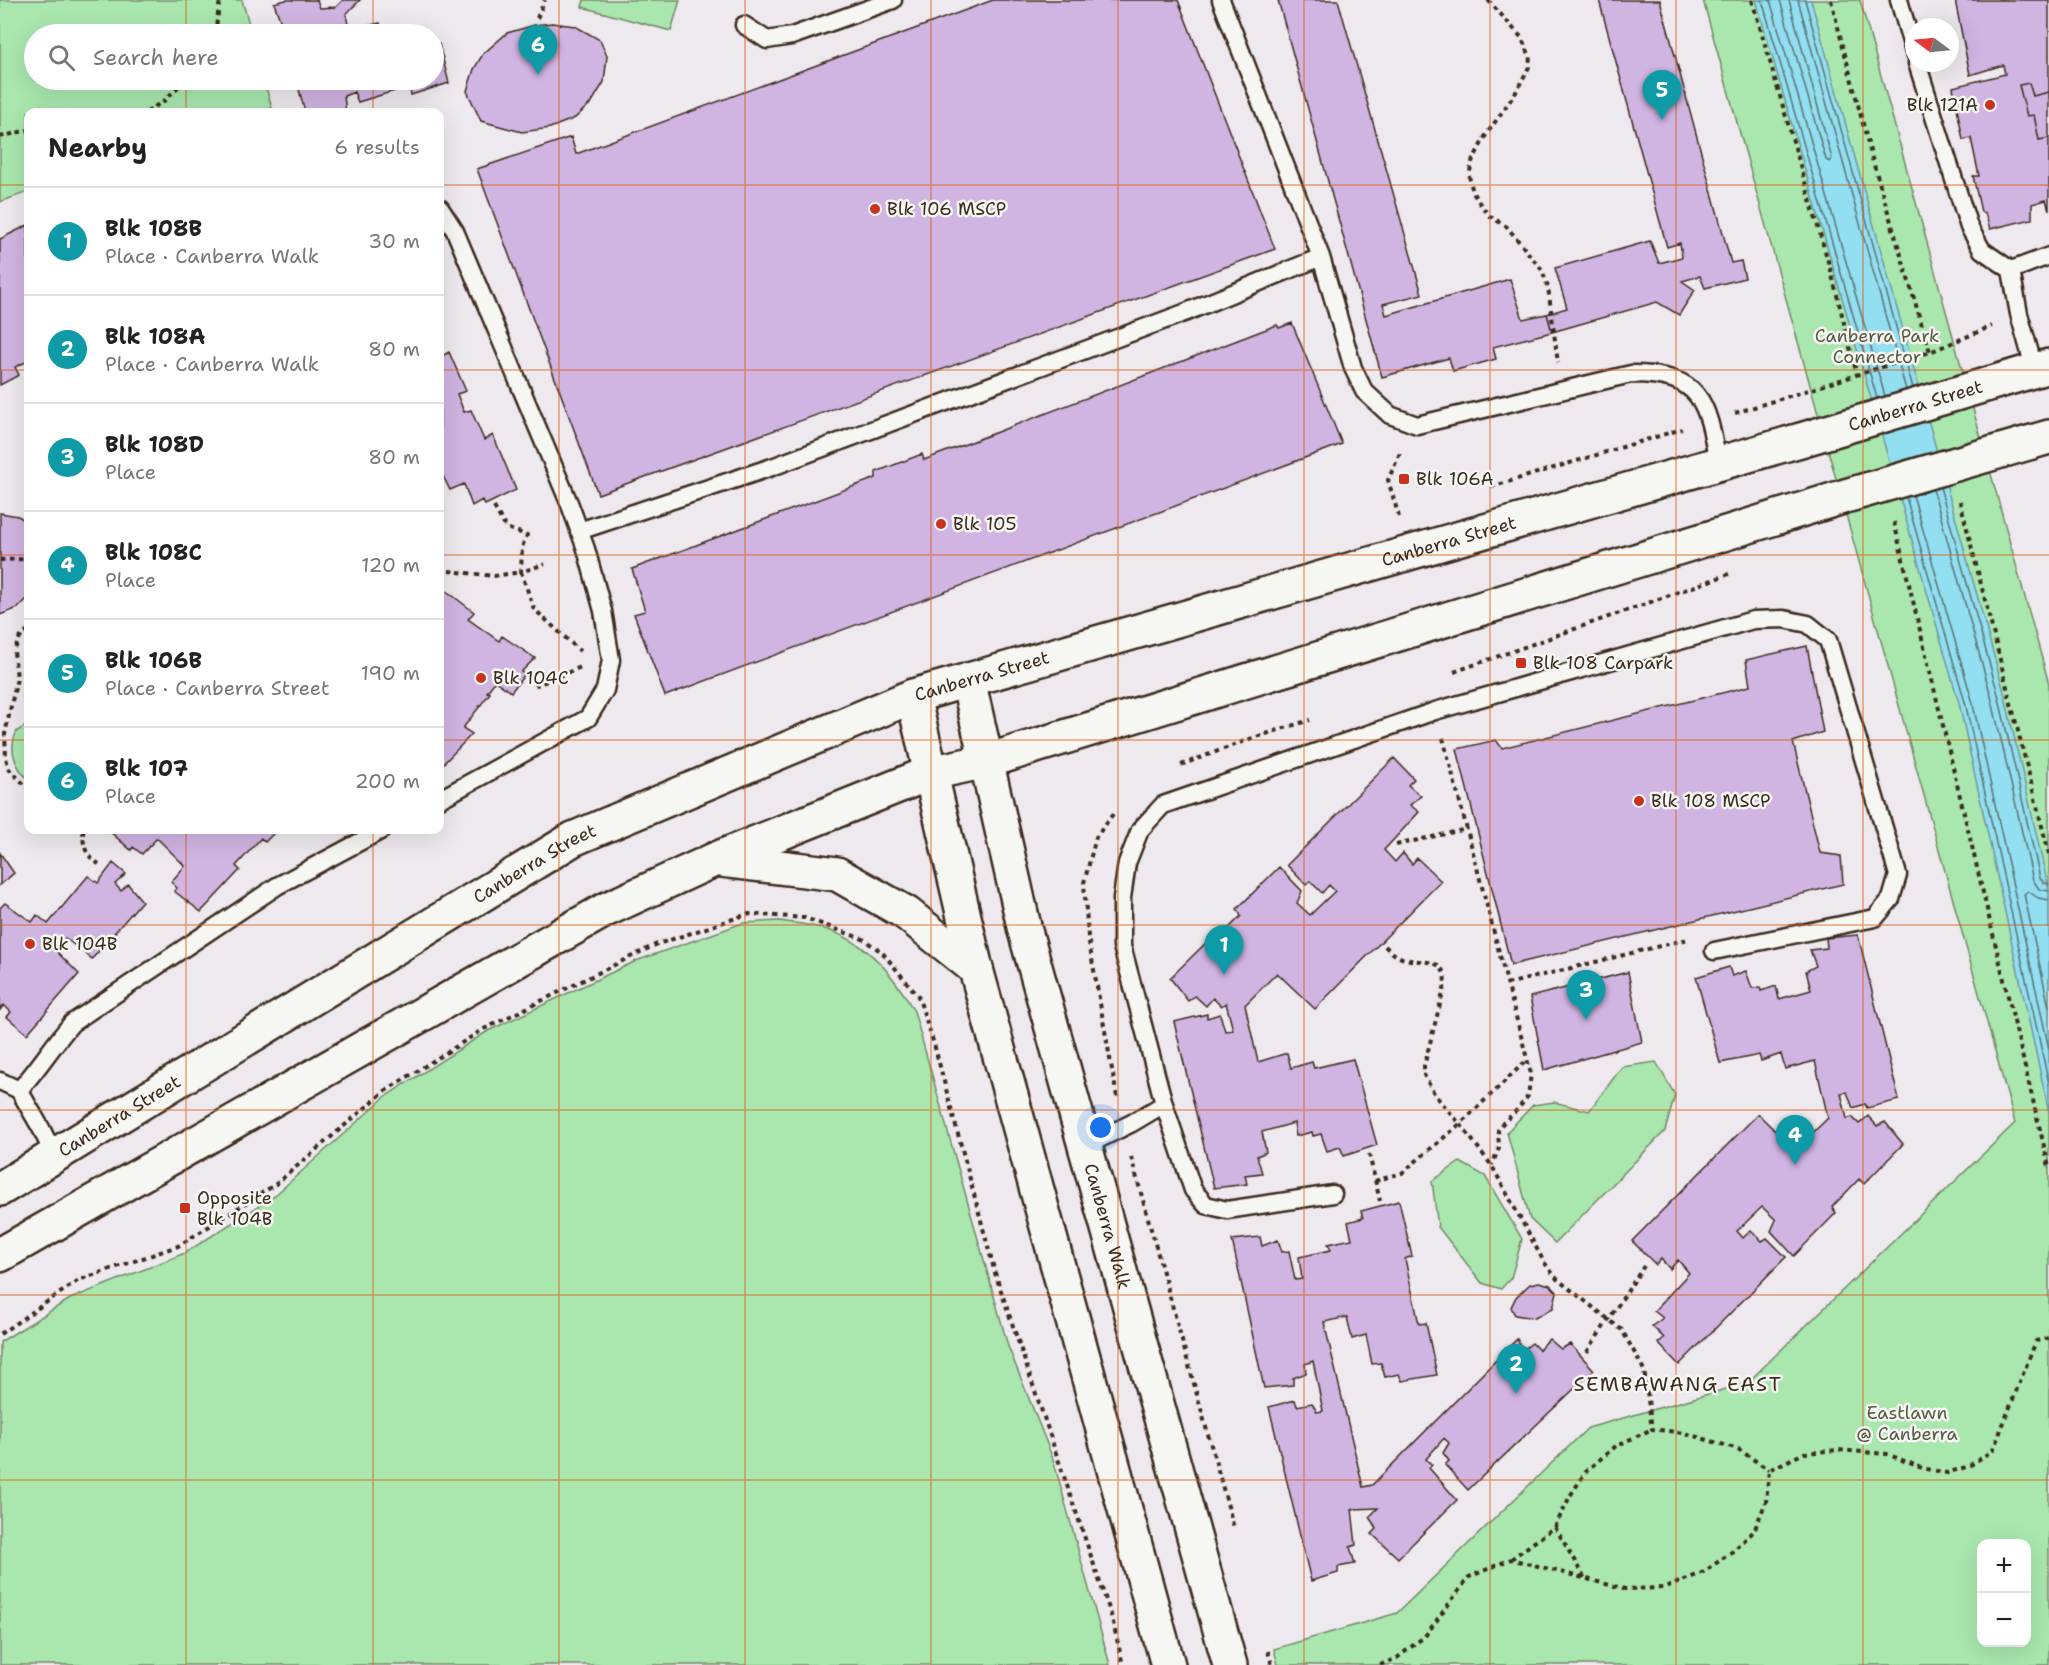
<!DOCTYPE html>
<html lang="en">
<head>
<meta charset="utf-8">
<style>
  body { margin:0; font-family:"Shantell Sans",sans-serif; background:#f6f6f6; color:#222 }
  .controls { position:absolute; right:18px; bottom:18px; display:grid; overflow:hidden; border-radius:12px; box-shadow:0 6px 24px #0002 }
  .controls button { width:54px; height:54px; display:grid; place-items:center; padding:0; border:0; border-bottom:2px solid #e0e0e0; background:#fff; color:#222; font:30px sans-serif }
  .compass { position:absolute; left:1905px; top:18px; width:54px; height:54px; border-radius:50%; background:#fff; box-shadow:0 6px 24px #0002; rotate:286deg }
  .you { position:absolute; left:1101px; top:1128px; width:21px; height:21px; margin:-15px; border:4px solid #fff; border-radius:50%; background:#1a73e8; box-shadow:0 0 0 9px #1a73e833 }
  .badge { display:grid; place-items:center; width:39px; height:39px; border-radius:50%; background:#c8321e; color:#fff; font-size:20px; font-weight:700 }
  .pin { position:absolute; translate:-50% -50px; filter:drop-shadow(0 2px 3px #0008) }
  .pin::after { content:''; position:absolute; top:32px; width:21px; height:18px; background:inherit; clip-path:polygon(0 0,100% 0,50% 100%) }
  .list { margin:0; padding:0; list-style:none }
  h2 { display:flex; justify-content:space-between; align-items:center; height:78px; margin:0; padding:0 24px; font-size:26px }
  h2 small { font-size:20px; font-weight:400; color:#767676 }
  .list li { display:grid; grid-template-columns:39px 1fr auto; gap:18px; align-items:center; box-sizing:border-box; height:108px; padding:0 24px; border-top:2px solid #e0e0e0 }
  .list b { display:block; font-size:22px; white-space:nowrap }
  .list p { margin:0; font-size:20px; white-space:nowrap; color:#767676 }
  .list em { font-size:20px; font-style:normal; color:#767676 }
  .icon { flex:none; width:33px; height:33px; fill:none; stroke:currentColor; stroke-width:2; stroke-linecap:round; stroke-linejoin:round }
  .map { position:relative; flex:none; width:2049px; height:1665px; overflow:hidden }
  .search { position:absolute; background:#fff; box-shadow:0 6px 24px #0002; left:24px; top:24px; width:420px; height:66px; display:flex; align-items:center; gap:15px; box-sizing:border-box; padding:0 21px; border-radius:33px; color:#767676; font-size:22px }
  .panel { position:absolute; background:#fff; box-shadow:0 6px 24px #0002; left:24px; top:108px; width:420px; height:726px; border-radius:12px }
  .map>svg:first-child { display:block }
  .green { fill:#a9e7ae; stroke:#728866; stroke-width:1.5; fill-rule:evenodd }
  .water { fill:#91dff1; stroke:#6f979d; stroke-width:1.5 }
  .lines { fill:none; stroke-linecap:round; stroke-linejoin:round }
  .shore { stroke:#5d7272; stroke-width:1.5 }
  .building { fill:#d0b4e2; stroke:#3b2a1e; stroke-width:1.5 }
  .lane-casing { stroke:#3b2a1e; stroke-width:21 }
  .street-casing { stroke:#3b2a1e; stroke-width:38 }
  .path { stroke:#3b2a1e; stroke-width:4; stroke-dasharray:4.5 4.5; stroke-linecap:butt }
  .lane { stroke:#f6f6f2; stroke-width:16 }
  .street { stroke:#f6f6f2; stroke-width:33 }
  .grid { fill:none; stroke:#df570d; stroke-width:1.5; stroke-opacity:0.55 }
  .poi-dot { fill:#c8321e; stroke:#f6f6f2; stroke-width:2 }
  .labels { text-anchor:middle; stroke-width:5; stroke-linejoin:round; paint-order:stroke }
  .poi-label { font-size:18px; fill:#3b2a1e; stroke:#f6f6f2; text-anchor:start }
  .park-label { font-size:18px; fill:#565942; stroke:#f6f6f2 }
  .street-label { font-size:18px; fill:#3b2a1e; stroke:#f6f6f2 }
  .neighbourhood-label { font-size:20px; letter-spacing:1.5px; fill:#3b2a1e; stroke:#f6f6f2 }
</style>
</head>
<body>
<div class="map">
<svg width="2049" height="1665" viewBox="0 0 2049 1665">
  <rect width="100%" height="100%" fill="#eee9ef"/>
  <filter id="ink" filterUnits="userSpaceOnUse"><feTurbulence type="fractalNoise" baseFrequency=".0167" numOctaves="2"/><feDisplacementMap in="SourceGraphic" scale="12" xChannelSelector="R" yChannelSelector="G"/><feConvolveMatrix kernelMatrix="1 2 1 2 8 2 1 2 1" color-interpolation-filters="sRGB"/></filter>
  <g filter="url(#ink)">
    <path class="green" d="M0,0H242L252,34H34V80H264L272,108L259,112H28V192L0,202Z
      M584,0H680L671,31L582,7Z
      M1703,0H1860L2049,684V1665H1278L1274,1649L1397,1613L1588,1428L1747,1383L2015,1123ZM1982,1544H2026V1642H1982Z
      M28,725V779C15,767 8,749 17,731Z
      M779,921C793,923 808,924 821,928C866,940 892,972 914,1011L1008,1346L1053,1459L1110,1665H0V1342L70,1299L185,1253L273,1197L386,1096L488,1031L636,961L743,923Z
      M1656,1062L1675,1095L1665,1131L1555,1243L1530,1219L1507,1132L1533,1105L1554,1102L1589,1111L1622,1067Z
      M1460,1162L1485,1176L1522,1239L1511,1278L1501,1289L1482,1283L1438,1227L1432,1181Z"/>
    <path class="water" d="M1756,0H1811L2004,692L2049,890V1112L1959,703Z"/>
    <g class="lines">
      <path class="shore" d="M1762,0L1877,398
        M1770,0L1885,396
        M1780,0L1826,160L1830,162L1832,159L1789,0
        M1798,0L1906,390
        M1805,0L1913,388
        M1940,487L1998,694L2040,878L2044,883L2049,884
        M1933,489L1991,696L2033,880L2039,889L2049,891
        M1913,495L1972,700L2049,1049
        M1906,497L1965,702L2049,1084
        M2049,900L2038,898L2028,891L2024,894L2049,1007"/>
    </g>
    <path class="building" d="M286,0H317L320,8L336,7L343,0H360L346,14L349,30L380,23L383,34H285L274,3Z
      M993,0H1178L1275,249L598,494L477,169L571,137L576,154Z
      M1278,0H1338L1422,294L1383,304L1386,315L1510,279L1523,319L1547,314L1552,332L1493,347L1496,359L1453,371L1449,358L1382,377Z
      M1599,0H1660L1731,263L1741,261L1745,278L1705,288L1700,276L1682,281L1695,290L1679,315L1657,302L1552,332L1547,314L1567,308L1555,268L1650,241L1659,263L1682,257L1680,243L1667,247Z
      M1955,0H2049V92L2033,96L2029,83L2019,85L2027,116L2034,115L2039,140L2049,138V210L2046,200L2032,204V219L1990,229L1985,213L1981,212L1973,176H1979L1971,138L1963,140L1953,87L2005,74L2003,65L1970,75Z
      M552,23L575,26L600,40L607,56L604,82L592,102L575,118L550,128L522,132L481,121L467,91L474,69L483,54L507,33L535,25Z
      M439,44L449,83L411,95L408,80H434V46Z
      M302,80H397L398,90L358,102L354,92L344,96L346,112H305L297,82Z
      M2029,83L2033,96L2049,92V138L2039,140L2034,115L2027,116L2019,85Z
      M28,225V361L15,367L19,375L0,385V239Z
      M1292,323L1342,444L665,696L634,614L645,611L632,569L876,478V472L922,454L924,460L1277,325L1279,328Z
      M449,352L466,391L457,394L464,412L471,410L484,440L493,435L516,490L485,505L482,500L472,506L464,484L450,490L440,470V357Z
      M0,513L18,516L28,522V598L18,608L0,615Z
      M440,586L474,612L468,619L499,641L502,636L535,658L521,672L525,674L511,692L495,681L487,692L490,693L463,728L472,734L443,764L440,761Z
      M1807,646L1823,732L1793,742L1820,853L1841,856L1843,884L1511,965L1457,749L1496,740L1502,748L1750,686L1746,660Z
      M1394,758L1414,779L1408,785L1421,796L1410,805L1419,812L1384,850L1395,862L1403,853L1412,864L1417,858L1441,881L1315,1009L1277,973L1245,1005L1258,1062L1287,1053L1291,1068L1312,1062L1314,1068L1353,1059L1377,1145L1344,1156L1340,1147L1327,1151L1321,1134L1313,1136L1312,1132L1296,1136L1294,1123L1262,1132L1266,1152L1257,1156L1262,1173L1245,1175L1247,1184L1214,1188L1174,1022L1207,1014V1018L1220,1014L1225,1031L1233,1030L1226,1003L1221,1006L1213,998L1206,1006L1195,996L1188,1001L1170,978L1210,939L1214,943L1241,916L1237,909L1279,867L1302,891L1297,903L1310,915L1335,891L1329,885L1322,893L1310,881L1306,885L1287,865Z
      M108,830H277L265,842L261,838L236,866L240,870L201,912L174,891L177,888L171,882L185,866L157,838L142,854L133,847L131,850Z
      M0,853L14,873L0,885Z
      M113,863L126,874L115,884L121,891L128,884L142,901L92,959L65,938L56,951L79,974L27,1034L7,1017L11,1012L4,1005L0,1010V908L5,903L32,922L37,915L48,924L88,876L98,883Z
      M1858,935L1899,1100L1867,1108L1865,1104L1853,1108L1847,1092L1841,1093L1847,1119L1852,1117L1859,1124L1868,1116L1877,1126L1885,1122L1903,1144L1864,1184L1859,1179L1832,1207L1836,1213L1794,1256L1771,1231L1776,1220L1762,1207L1737,1231L1743,1238L1751,1230L1762,1241L1767,1238L1786,1257L1679,1365L1658,1343L1664,1338L1652,1326L1663,1318L1654,1311L1689,1273L1678,1260L1670,1269L1661,1259L1656,1265L1632,1241L1758,1114L1795,1150L1828,1118L1815,1061L1785,1069L1781,1054L1761,1061L1759,1055L1720,1063L1696,977L1729,967L1732,976L1746,971L1752,988L1760,987L1761,991L1776,986L1779,999L1811,990L1806,971L1816,966L1810,950L1827,948L1826,938Z
      M1628,972L1642,1042L1544,1070L1530,997Z
      M1399,1201L1412,1256L1405,1259L1419,1324L1426,1323L1437,1375L1402,1381L1399,1374L1385,1377L1381,1363L1372,1364L1366,1335L1352,1339L1347,1317L1324,1322L1363,1487L1372,1485L1517,1339L1523,1350L1532,1343L1539,1350L1549,1339L1561,1349L1570,1344L1594,1370L1468,1490L1445,1465L1449,1461L1443,1453L1449,1443L1444,1438L1426,1459L1432,1465L1429,1468L1457,1500L1398,1558L1372,1534L1377,1529L1369,1517L1378,1508L1352,1509L1356,1545L1350,1547L1355,1564L1338,1567V1573L1311,1581L1269,1407L1295,1400L1297,1406L1312,1403L1317,1412L1323,1411L1313,1361L1305,1364L1306,1373L1293,1378V1385L1264,1388L1232,1240L1260,1237L1262,1246L1278,1240L1282,1252L1289,1251L1295,1280L1302,1279L1299,1257L1331,1250L1328,1244L1352,1239L1348,1222L1363,1218L1361,1211Z
      M1539,1282L1550,1285L1557,1292L1553,1308L1535,1318L1515,1315L1511,1307L1516,1297L1530,1284Z"/>
    <g class="lines">
      <defs>
        <path id="lane" d="M1221,0L1321,257L1353,368L1364,391L1390,415L1417,425L1631,374C1703,374 1707,402 1718,464
          M1899,0L1914,52
          M744,25L767,40L792,36L893,0
          M1917,63L1969,227L1982,250L2011,270L2019,314L2035,371
          M440,208L455,231L570,505L586,549L603,611L611,660L605,690L588,718L440,799
          M2011,270L2049,256
          M579,531L772,467L1184,313L1321,257
          M0,1081L19,1090L42,1130L54,1156
          M19,1090C38,1069 53,1045 72,1023L277,886L382,830
          M1085,1146L1132,1123L1164,1104
          M1333,1194L1227,1210L1206,1205L1193,1190L1164,1104L1122,946V898L1127,863L1140,830L1163,805L1435,711L1753,620L1784,619L1808,624L1828,640L1898,875L1891,899L1875,918L1714,951"/>
        <g id="street">
          <path id="s1" d="M968,680L1025,931L1230,1665"/>
          <path d="M913,696L976,969L1168,1665"/>
          <path d="M721,860L837,874L906,913L976,969"/>
          <path id="s2" d="M0,1189L573,839L913,696L1804,439L2049,366"/>
          <path d="M0,1255L605,910L716,859L930,773L987,761L1849,495L2049,437"/>
        </g>
      </defs>
      <use href="#lane" class="lane-casing"/>
      <use href="#street" class="street-casing"/>
      <path class="path" d="M1488,0L1521,37L1530,56L1529,67L1516,92L1486,135L1472,162L1469,176L1473,193L1482,207L1490,216L1507,227L1542,270L1548,287L1558,363
        M1752,0L1832,275L1857,375
        M1831,0L1871,155L1930,352
        M537,18L545,0
        M215,34L220,0
        M147,112L165,100L185,80
        M0,137L28,130
        M1735,413L1930,352L1992,326
        M1491,487L1682,429
        M1960,501L2049,854
        M494,507L506,528L527,535L522,547L521,572L545,564
        M1399,517L1388,480L1401,451
        M1894,522L2049,1167
        M0,560L28,559
        M440,570L494,576L521,572L534,609L580,651
        M28,630L19,639L14,652L17,678L5,734L6,758L9,769L28,788
        M1454,672L1729,574
        M529,676L537,685L581,667
        M1443,738L1531,1074L1528,1096L1518,1109L1502,1124L1498,1130L1499,1148L1492,1165
        M1181,765L1250,739L1310,720
        M1113,814L1096,837L1084,883L1088,937L1117,1097
        M83,830C83,846 85,855 99,864
        M1396,845L1467,829
        M1385,946C1391,952 1397,957 1405,959C1426,964 1449,956 1444,989L1424,1066V1075L1435,1095L1460,1124L1492,1166L1544,1262L1557,1279L1622,1330L1644,1370L1652,1429L1684,1433L1738,1449L1769,1470
        M1507,984L1688,939
        M1369,1154L1380,1201
        M1131,1157L1234,1528
        M1375,1181L1402,1173L1460,1124L1527,1060
        M0,1334L79,1280L178,1246L276,1184L385,1091L484,1029L655,945L748,914L805,918L863,939L882,952L918,996L934,1044L995,1273L1112,1618L1123,1665
        M1587,1352L1644,1266
        M1555,1527L1585,1579
        M1511,1559L1555,1527L1570,1496L1587,1470L1616,1446L1652,1429
        M1268,1651L1272,1665
        M1380,1665L1397,1658L1425,1636L1469,1577L1511,1559L1625,1589L1665,1588L1704,1572L1733,1551L1754,1531L1766,1502L1769,1470L1804,1453L1839,1450L1887,1454L1922,1468L1947,1473L1969,1466L1993,1450L2036,1341L2049,1338"/>
      <use href="#lane" class="lane"/>
      <use href="#street" class="street"/>
    </g>
  </g>
  <path class="grid" d="M186,0V34M373,0V34M559,0V1665M745,0V1665M931,0V1665M1118,0V1665M1304,0V1665M1490,0V1665M1676,0V1665M1863,0V1665M186,80V112M373,80V112M0,185H28M440,185H2049M0,370H28M440,370H2049M0,555H28M440,555H2049M0,740H28M440,740H2049M186,830V1665M373,830V1665M0,925H2049M0,1110H2049M0,1295H2049M0,1480H2049"/>
  <g class="poi-dot">
    <circle cx="1990" cy="105" r="6"/>
    <circle cx="875" cy="209" r="6"/>
    <rect x="1398" y="473" width="12" height="12" rx="3"/>
    <circle cx="941" cy="524" r="6"/>
    <rect x="1515" y="657" width="12" height="12" rx="3"/>
    <circle cx="481" cy="678" r="6"/>
    <circle cx="1639" cy="801" r="6"/>
    <circle cx="30" cy="944" r="6"/>
    <rect x="179" y="1202" width="12" height="12" rx="3"/>
  </g>
  <g class="labels">
    <g class="poi-label">
      <text x="1978" y="111" text-anchor="end">Blk 121A</text>
      <text x="887" y="215">Blk 106 MSCP</text>
      <text x="1416" y="485">Blk 106A</text>
      <text x="953" y="530">Blk 105</text>
      <text x="1533" y="669">Blk 108 Carpark</text>
      <text x="493" y="684">Blk 104C</text>
      <text x="1651" y="807">Blk 108 MSCP</text>
      <text x="42" y="950">Blk 104B</text>
      <text x="197" y="1204">Opposite<tspan x="197" dy="21">Blk 104B</tspan></text>
    </g>
    <g class="park-label">
      <text x="1877" y="342">Canberra Park<tspan x="1877" dy="21">Connector</tspan></text>
      <text x="1907" y="1419">Eastlawn<tspan x="1907" dy="21">@ Canberra</tspan></text>
    </g>
    <g class="street-label">
      <text dy="6" stroke="none"><textPath href="#s2" startOffset="2084">Canberra Street</textPath></text>
      <text dy="6" stroke="none"><textPath href="#s2" startOffset="1598">Canberra Street</textPath></text>
      <text dy="6" stroke="none"><textPath href="#s2" startOffset="1112">Canberra Street</textPath></text>
      <text dy="6" stroke="none"><textPath href="#s2" startOffset="626">Canberra Street</textPath></text>
      <text dy="6" stroke="none"><textPath href="#s2" startOffset="140">Canberra Street</textPath></text>
      <text dy="6" stroke="none"><textPath href="#s1" startOffset="564">Canberra Walk</textPath></text>
    </g>
    <g class="neighbourhood-label">
      <text x="1678" y="1391">SEMBAWANG EAST</text>
    </g>
  </g>
</svg>
<div class="controls">
<button>+</button>
<button>−</button>
</div>
<svg class="compass" viewBox="-18 -18 36 36"><path d="M0-13l5 13h-10z" fill="#e53935"/><path d="M0 13l5-13h-10z" fill="#767676"/></svg>
<div class="you"></div>
<div class="pin badge" style="left:1224px;top:975px;background:#0f9aa8">1</div>
<div class="pin badge" style="left:1516px;top:1394px;background:#0f9aa8">2</div>
<div class="pin badge" style="left:1586px;top:1020px;background:#0f9aa8">3</div>
<div class="pin badge" style="left:1795px;top:1165px;background:#0f9aa8">4</div>
<div class="pin badge" style="left:1662px;top:120px;background:#0f9aa8">5</div>
<div class="pin badge" style="left:538px;top:75px;background:#0f9aa8">6</div>
<div class="search"><svg class="icon" aria-label="search" viewBox="0 0 24 24"><circle cx="10" cy="10" r="6"/><path d="M15 15l6 6"/></svg>Search here</div>
<section class="panel">
<h2>Nearby<small>6 results</small></h2>
<ul class="list">
<li><span class="badge" style="background:#0f9aa8">1</span><div><b>Blk 108B</b><p>Place · Canberra Walk</p></div><em>30 m</em></li>
<li><span class="badge" style="background:#0f9aa8">2</span><div><b>Blk 108A</b><p>Place · Canberra Walk</p></div><em>80 m</em></li>
<li><span class="badge" style="background:#0f9aa8">3</span><div><b>Blk 108D</b><p>Place</p></div><em>80 m</em></li>
<li><span class="badge" style="background:#0f9aa8">4</span><div><b>Blk 108C</b><p>Place</p></div><em>120 m</em></li>
<li><span class="badge" style="background:#0f9aa8">5</span><div><b>Blk 106B</b><p>Place · Canberra Street</p></div><em>190 m</em></li>
<li><span class="badge" style="background:#0f9aa8">6</span><div><b>Blk 107</b><p>Place</p></div><em>200 m</em></li>
</ul>
</section>
</div>
</body>
</html>
